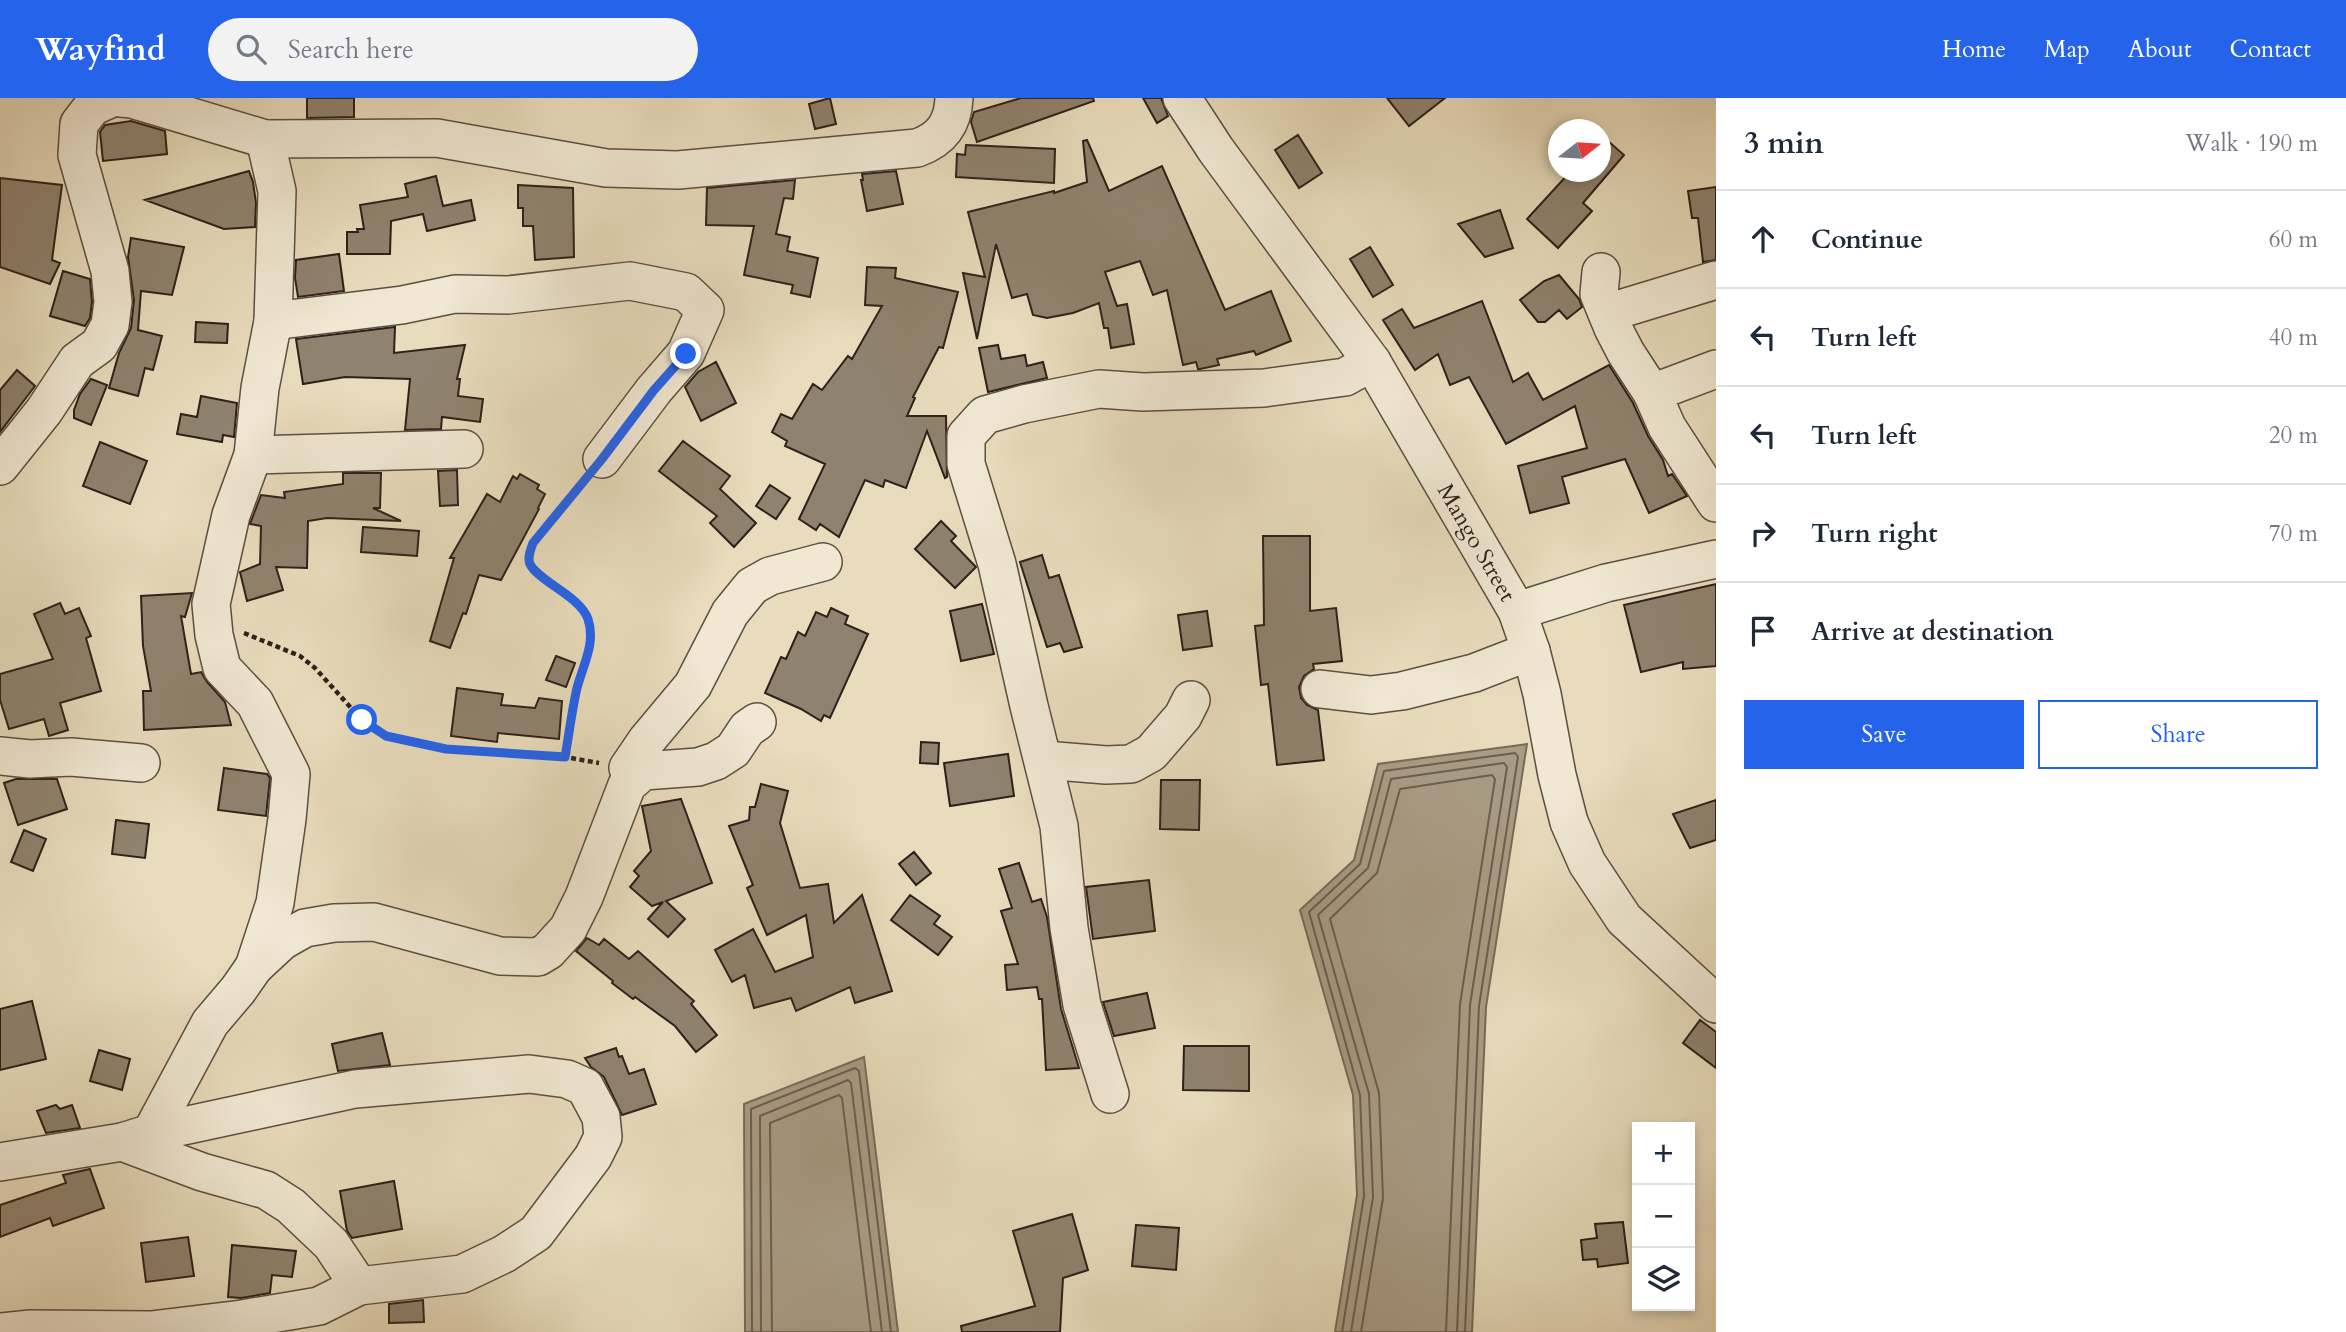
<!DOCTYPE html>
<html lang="en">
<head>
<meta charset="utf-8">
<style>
  body { margin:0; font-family:Cardo,serif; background:#f2f2f3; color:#1f2937 }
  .controls { position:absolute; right:21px; bottom:21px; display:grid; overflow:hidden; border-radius:0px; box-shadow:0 4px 10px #0003 }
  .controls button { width:63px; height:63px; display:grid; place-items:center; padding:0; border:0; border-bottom:2px solid #e0e1e3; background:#fff; color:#1f2937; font:35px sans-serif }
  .compass { position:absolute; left:1548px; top:21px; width:63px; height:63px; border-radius:50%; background:#fff; box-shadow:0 4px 10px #0003; rotate:73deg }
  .stop { position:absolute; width:21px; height:21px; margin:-16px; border:5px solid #2563eb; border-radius:50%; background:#fff }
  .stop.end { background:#2563eb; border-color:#fff; box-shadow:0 2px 7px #0008 }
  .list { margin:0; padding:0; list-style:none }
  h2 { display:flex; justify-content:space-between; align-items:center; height:91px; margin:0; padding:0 28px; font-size:30px }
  h2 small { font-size:23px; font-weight:400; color:#747a83 }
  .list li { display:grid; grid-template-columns:46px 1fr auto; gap:21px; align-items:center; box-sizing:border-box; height:98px; padding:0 28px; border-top:2px solid #e0e1e3 }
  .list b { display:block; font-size:26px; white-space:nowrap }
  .list em { font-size:23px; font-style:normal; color:#747a83 }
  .actions { display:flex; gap:14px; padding:21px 28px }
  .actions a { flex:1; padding:16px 0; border:2px solid #2563eb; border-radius:0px; text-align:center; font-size:24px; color:#2563eb }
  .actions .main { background:#2563eb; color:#fff }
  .icon { flex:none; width:38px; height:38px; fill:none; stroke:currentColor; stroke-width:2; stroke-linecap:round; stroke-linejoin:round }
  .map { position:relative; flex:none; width:1716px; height:1234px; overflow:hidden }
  header { display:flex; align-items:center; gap:42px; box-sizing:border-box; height:98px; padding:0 35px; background:#2563eb; color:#fff }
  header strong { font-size:33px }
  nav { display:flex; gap:38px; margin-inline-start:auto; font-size:24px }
  .search { width:490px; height:63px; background:#f2f2f3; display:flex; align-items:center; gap:18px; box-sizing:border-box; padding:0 24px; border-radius:38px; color:#747a83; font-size:26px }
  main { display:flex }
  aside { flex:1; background:#fff }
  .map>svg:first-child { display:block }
  .water { fill:#a99c85; stroke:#786a5a; stroke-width:2 }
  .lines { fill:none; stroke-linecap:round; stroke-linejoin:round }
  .shore { stroke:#6c5e50; stroke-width:2 }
  .building { fill:#8f826e; stroke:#2e201a; stroke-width:2 }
  .minor-casing { stroke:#5c4f42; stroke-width:40 }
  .path { stroke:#2e201a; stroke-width:4.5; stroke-dasharray:5 3.5; stroke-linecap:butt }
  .minor { stroke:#f0e8d3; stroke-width:37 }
  .route { stroke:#2563eb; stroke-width:9 }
  .labels { text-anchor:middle; stroke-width:6; stroke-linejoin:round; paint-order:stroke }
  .street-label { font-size:23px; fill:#2e201a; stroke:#f0e8d3 }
</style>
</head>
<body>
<header>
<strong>Wayfind</strong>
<div class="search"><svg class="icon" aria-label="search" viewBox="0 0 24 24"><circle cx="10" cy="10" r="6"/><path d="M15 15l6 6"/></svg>Search here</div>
<nav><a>Home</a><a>Map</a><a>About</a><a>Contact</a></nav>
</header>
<main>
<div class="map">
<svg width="1716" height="1234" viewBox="0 0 1716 1234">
  <rect width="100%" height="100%" fill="#e8dcbc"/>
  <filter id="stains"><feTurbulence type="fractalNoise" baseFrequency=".00286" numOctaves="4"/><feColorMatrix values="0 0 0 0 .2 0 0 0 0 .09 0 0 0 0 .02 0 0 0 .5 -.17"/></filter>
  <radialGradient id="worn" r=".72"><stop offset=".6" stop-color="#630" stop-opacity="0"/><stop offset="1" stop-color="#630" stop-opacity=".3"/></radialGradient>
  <path class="water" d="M1527,646L1486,909L1472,1234H1335L1357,1097L1353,997L1300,812L1354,762L1378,666Z
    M864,959L898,1234H745L744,1006Z"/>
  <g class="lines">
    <path class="shore" d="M752,1234L751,1011L855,970L859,973L891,1234
      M761,1234L760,1018L848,982L851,985L882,1234
      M772,1234L770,1025L839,997L842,1000L871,1234
      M1342,1234L1364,1098L1360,997L1309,814L1360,766L1384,673L1515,655L1518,659L1479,908L1465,1234
      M1351,1234L1373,1099L1369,996L1318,817L1368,770L1391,681L1504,665L1507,669L1470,907L1457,1234
      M1361,1234L1383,1100L1379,995L1330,821L1377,775L1400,691L1492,677L1495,681L1460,906L1446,1234"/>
  </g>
  <path class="building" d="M307,0H354V19L307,20Z
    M830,0L836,26L815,31L809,6Z
    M1021,0H1093L1094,3L977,44L971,24L974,14Z
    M1143,0H1161L1168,18L1157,25Z
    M1387,0H1445L1409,28Z
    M131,23L165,33L167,56L103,63L100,34L105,27Z
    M1600,36L1624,57L1583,105L1592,113L1558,150L1527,121L1570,74H1600Z
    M1298,37L1322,75L1299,90L1275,52Z
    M1087,42L1109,93L1162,68L1225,212L1271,193L1291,243L1256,257L1254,253L1217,261L1219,267L1200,271H1198L1196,264L1183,267L1167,192L1153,197L1140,163L1105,174L1117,208L1127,206L1134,246L1111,250L1108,230H1104L1099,205L1073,215L1047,220L1033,217L1027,196L1012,200L996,146L977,241L963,175L985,179L968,114L1054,93V95L1087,84L1083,43Z
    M966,47L1055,51L1054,85L956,79L957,56L965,57Z
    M249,73L253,84L256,105L255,129L224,131L145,102Z
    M896,73L903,106L867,113L861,82H863L862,76Z
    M436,78L443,108L471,102L475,122L427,133L423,116L391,123L390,156H347V134H358L357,131H364L360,107L408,99L405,86Z
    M0,80L62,87L52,162L60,165L50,186L0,169Z
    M795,82L793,101L784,100L776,136L790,139L787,153L818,160L810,199L791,195L793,187L744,177L754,128L706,127L707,90Z
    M518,87L573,90L574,159L535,162L533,128H523V110H518Z
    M1716,89V162L1703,164L1698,120H1692L1688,93Z
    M1500,112L1513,150L1485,159L1458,126Z
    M131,140L184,149L172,197L141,193L138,232L162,238L153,272L145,270L138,298L109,290L119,255L131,230L134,202L128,159Z
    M1370,149L1393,187L1373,199L1350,161Z
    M339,156L344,193L298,199L295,180L296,162Z
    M867,169L896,170L895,180L958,194L943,250L939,249L913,299L915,300L907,318H946L947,379L945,380L927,333L906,390L885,382L883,389L865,382L839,439L820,426L816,432L799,421L825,366L785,348L787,343L772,334L781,316L792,321L813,286L822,292L848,258L852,261L882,208L865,207Z
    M63,173L90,181L92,204L90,220L85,228L50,218Z
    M1559,177L1579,201L1582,209L1567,221L1559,212L1545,224H1538L1520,202L1544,183Z
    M1482,203L1513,284L1528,275L1543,302L1609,267L1633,305L1648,338L1663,362L1668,378L1672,376L1687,398L1649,415L1625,361L1562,379L1569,405L1530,415L1518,368L1587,350L1575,308L1506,346L1469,279L1450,287L1438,256L1415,272L1383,222L1402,211L1414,230Z
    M196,224L228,226L227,245L195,244Z
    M395,229L394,255L465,247L457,281H460L458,298L483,301L480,324L442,319L441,331L405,332L410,281L345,279L303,286L296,241Z
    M998,247L1001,261L1025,257L1027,268L1043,264L1047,280L988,294L979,250Z
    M716,264L736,305L701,323L685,289L698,274Z
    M17,272L35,288L0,334V292Z
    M91,281L107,287L91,327L74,320V312L80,296Z
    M201,298L237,305L234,339L223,337L222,344L177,336L181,316L197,319Z
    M683,343L730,378L720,391L756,425L734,449L710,425L717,418L659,373Z
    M100,344L147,363L130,406L83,388Z
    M457,372L458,407L440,408L438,373Z
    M343,375H381L380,410H373L401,423L327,420L308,423L307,470L276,469L283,492L247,503L240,474L260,466L261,428L250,426L261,397L285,400L284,394L343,386Z
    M520,376L539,387L537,391L545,396L538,410L539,411L501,482L479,477L466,516L463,515L450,550L430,543L454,460H450L487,396L500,404L513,378L517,381Z
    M770,387L790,400L776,421L756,408Z
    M941,423L956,438L951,443L976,469L955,490L915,451Z
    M363,429L419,433L417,458L361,454Z
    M1263,438H1310V513L1336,510L1342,563L1313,566L1314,571L1304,578L1299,589L1301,600L1307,607L1318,612L1324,662L1277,667L1268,586L1261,587L1255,528L1264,527Z
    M1042,457L1049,480L1059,477L1082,549L1064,554L1060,545L1047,549L1020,464Z
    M1716,486V568L1683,571V564L1641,574L1624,507Z
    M192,495L185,519L181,518L191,576L201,574L207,584L225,604L231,627L144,632L143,593H151L143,548L141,498Z
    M60,505L65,516L79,510L91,538L86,540L101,593L60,605L68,632L49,638L44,621L9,631L0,602V576L53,561L34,516Z
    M982,506L994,556L961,563L950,513Z
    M831,510L848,518L845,526L868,536L830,620L824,617L821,623L801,611L765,595L781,559L786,561L798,534L805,538L816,514L827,519Z
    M1207,513L1212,548L1183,552L1178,517Z
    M556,558L575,565L566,589L546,582Z
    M457,590L503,596L501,607L535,610L539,600L562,603L559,641L498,635L497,644L451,638Z
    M921,644L939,645L938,666L920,665Z
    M1008,656L1014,698L950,708L944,665Z
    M224,670L267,676L270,680L266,718L218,712Z
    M16,681H57L67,711L18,727L4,685Z
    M1161,682H1200L1199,732L1160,731Z
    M761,686L788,693L780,725L800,790L828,786L834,825L862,797L892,893L855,905L850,889L796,913L791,900L754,910L745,877L732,884L715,852L753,831L775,874L813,859L806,817L767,837L747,790L753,787L729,728L749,722L750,709H755Z
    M681,701L712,785L666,803L685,821L668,839L648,821L663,804L652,808L630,789L639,778L634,773L651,753L642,708Z
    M1716,702V742L1690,750L1673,716Z
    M116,722L149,726L145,760L112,756Z
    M24,732L46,741L33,773L11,764Z
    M914,754L931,775L916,787L899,766Z
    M1019,765L1032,804L1041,801L1047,819L1061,911L1079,970L1046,972L1042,901H1039L1037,889L1007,892L1005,867L1018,866L1001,813L1012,810L999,771Z
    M1149,782L1155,833L1093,841L1086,789Z
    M910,797L940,818L934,826L952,839L938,857L891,822Z
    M587,840L599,847L604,841L629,861L638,853L694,903L691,906L717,937L696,954L675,928L635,899L633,901L612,885L613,883L576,853Z
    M1147,895L1155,930L1114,938L1103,904Z
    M32,903L46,961L0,972V911Z
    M1700,922L1716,934V970L1683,945Z
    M382,935L390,967L338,973L332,946Z
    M1184,948H1249V993L1183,992Z
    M616,950L619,959L622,958L629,976L644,971L656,1006L622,1017L604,979L591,969L585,960Z
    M99,952L130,961L122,992L90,983Z
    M56,1007L60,1011L72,1007L80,1030L46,1035L37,1013Z
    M90,1071L104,1110L53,1128L50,1120L0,1139V1107L66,1085L63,1077Z
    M394,1083L402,1131L352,1140L347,1133L340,1093Z
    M1072,1116L1088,1172L1063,1180L1060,1234H962L961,1228L1035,1208L1013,1133Z
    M1623,1124L1628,1165L1598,1169L1597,1161L1583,1162L1581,1142L1597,1140L1595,1126Z
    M1136,1127L1179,1130L1176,1172L1132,1168Z
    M188,1139L194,1178L146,1184L141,1145Z
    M232,1147L296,1153L292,1179L272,1177L270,1195L241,1200L228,1199Z
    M423,1202L424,1224L389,1225V1206Z"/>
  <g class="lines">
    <defs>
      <g id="minor">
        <path d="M121,0L132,1L265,41L437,40L606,70L678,72L917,50C942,41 953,26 954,0"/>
        <path id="s1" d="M1182,0L1216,52L1372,264L1517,513L1531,553L1542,596L1557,677L1569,724L1587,765L1624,821L1716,906"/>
        <path d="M1601,174L1599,196L1613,230L1626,255L1652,295L1667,329L1716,405"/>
        <path d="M1607,215L1716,182"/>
        <path d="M273,223L402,207L455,196L508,197L630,183L686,194L705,212L686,255L654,292L602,361"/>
        <path d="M1652,295L1716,271"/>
        <path d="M253,357L464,351"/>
        <path d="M0,368L44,313L77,263L99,247L110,227L113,204L110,173L77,57L79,26L92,9L112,0"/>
        <path d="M1517,513L1606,485L1716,461"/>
        <path d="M1320,591L1371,597L1402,593L1474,575L1531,553"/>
        <path d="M0,658L30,661L71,659L141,665"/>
        <path d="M1044,662L1106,667L1131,666L1151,655L1183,618L1191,602"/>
        <path d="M628,670L647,642L693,587L730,515L752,488L770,478L823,464"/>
        <path d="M254,869L275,805L287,721L291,676L255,605L222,570L214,537L211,506L231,417L253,357L260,290L273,223L277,93L265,41"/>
        <path d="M1110,996L1082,907L1069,830L1059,728L1029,608L997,466L966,366V338L985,317L1024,306L1099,291L1143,294L1264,290L1345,279L1372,264"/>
        <path d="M151,1035L210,925L238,892L254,869L282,843L305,830L334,825L374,824L500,858L538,859L548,853L568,831L584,799L627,687L643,673L698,669L716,663L733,652L747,631L757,624"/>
        <path d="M122,1044L202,1074L266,1092L291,1108L331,1146L359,1188"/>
        <path d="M0,1064L122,1044L151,1035L355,991L529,976L567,981L585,989L601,1019L603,1039L593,1059L536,1135L504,1156L462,1176L359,1188L319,1208L242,1221L151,1232L31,1231L1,1234"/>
      </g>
    </defs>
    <use href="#minor" class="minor-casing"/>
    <path class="path" d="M244,535L300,558L315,570L362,622L386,638L446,651L565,659L599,665
      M565,659C569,636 572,612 577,590C582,567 596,545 588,521C580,498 538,484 530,466C527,460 531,451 532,445L583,383"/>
    <use href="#minor" class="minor"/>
  </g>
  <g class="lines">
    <path class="route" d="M362,622L386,638L446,651L565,659C569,636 572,612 577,590C583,567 596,545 588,521C580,498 538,483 530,466C527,460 531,451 533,445L602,361L654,292L686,256"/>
  </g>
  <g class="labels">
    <g class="street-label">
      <text dy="8" stroke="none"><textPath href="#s1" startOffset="534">Mango Street</textPath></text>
    </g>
  </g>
  <rect width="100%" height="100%" filter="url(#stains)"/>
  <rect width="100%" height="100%" fill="url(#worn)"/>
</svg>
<div class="controls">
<button>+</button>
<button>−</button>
<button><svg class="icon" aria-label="layers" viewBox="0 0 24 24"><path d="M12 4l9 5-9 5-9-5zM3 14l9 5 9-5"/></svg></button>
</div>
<svg class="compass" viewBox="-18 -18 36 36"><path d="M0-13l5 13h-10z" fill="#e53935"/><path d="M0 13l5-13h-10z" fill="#747a83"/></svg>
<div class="stop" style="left:362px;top:622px"></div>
<div class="stop end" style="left:686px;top:256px"></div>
</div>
<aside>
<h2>3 min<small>Walk · 190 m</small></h2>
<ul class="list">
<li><svg class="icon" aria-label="ahead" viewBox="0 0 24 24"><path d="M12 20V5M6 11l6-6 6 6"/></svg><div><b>Continue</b></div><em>60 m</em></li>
<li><svg class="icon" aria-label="left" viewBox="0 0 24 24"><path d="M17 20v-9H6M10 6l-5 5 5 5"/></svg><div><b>Turn left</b></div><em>40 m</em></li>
<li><svg class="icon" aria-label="left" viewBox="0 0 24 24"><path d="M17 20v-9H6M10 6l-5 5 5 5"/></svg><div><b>Turn left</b></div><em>20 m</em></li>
<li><svg class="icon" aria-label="right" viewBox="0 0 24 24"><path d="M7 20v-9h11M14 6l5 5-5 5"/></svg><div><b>Turn right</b></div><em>70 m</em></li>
<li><svg class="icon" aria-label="arrive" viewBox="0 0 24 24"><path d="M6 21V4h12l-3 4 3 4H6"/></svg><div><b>Arrive at destination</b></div></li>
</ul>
<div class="actions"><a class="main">Save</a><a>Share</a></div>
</aside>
</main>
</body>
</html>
